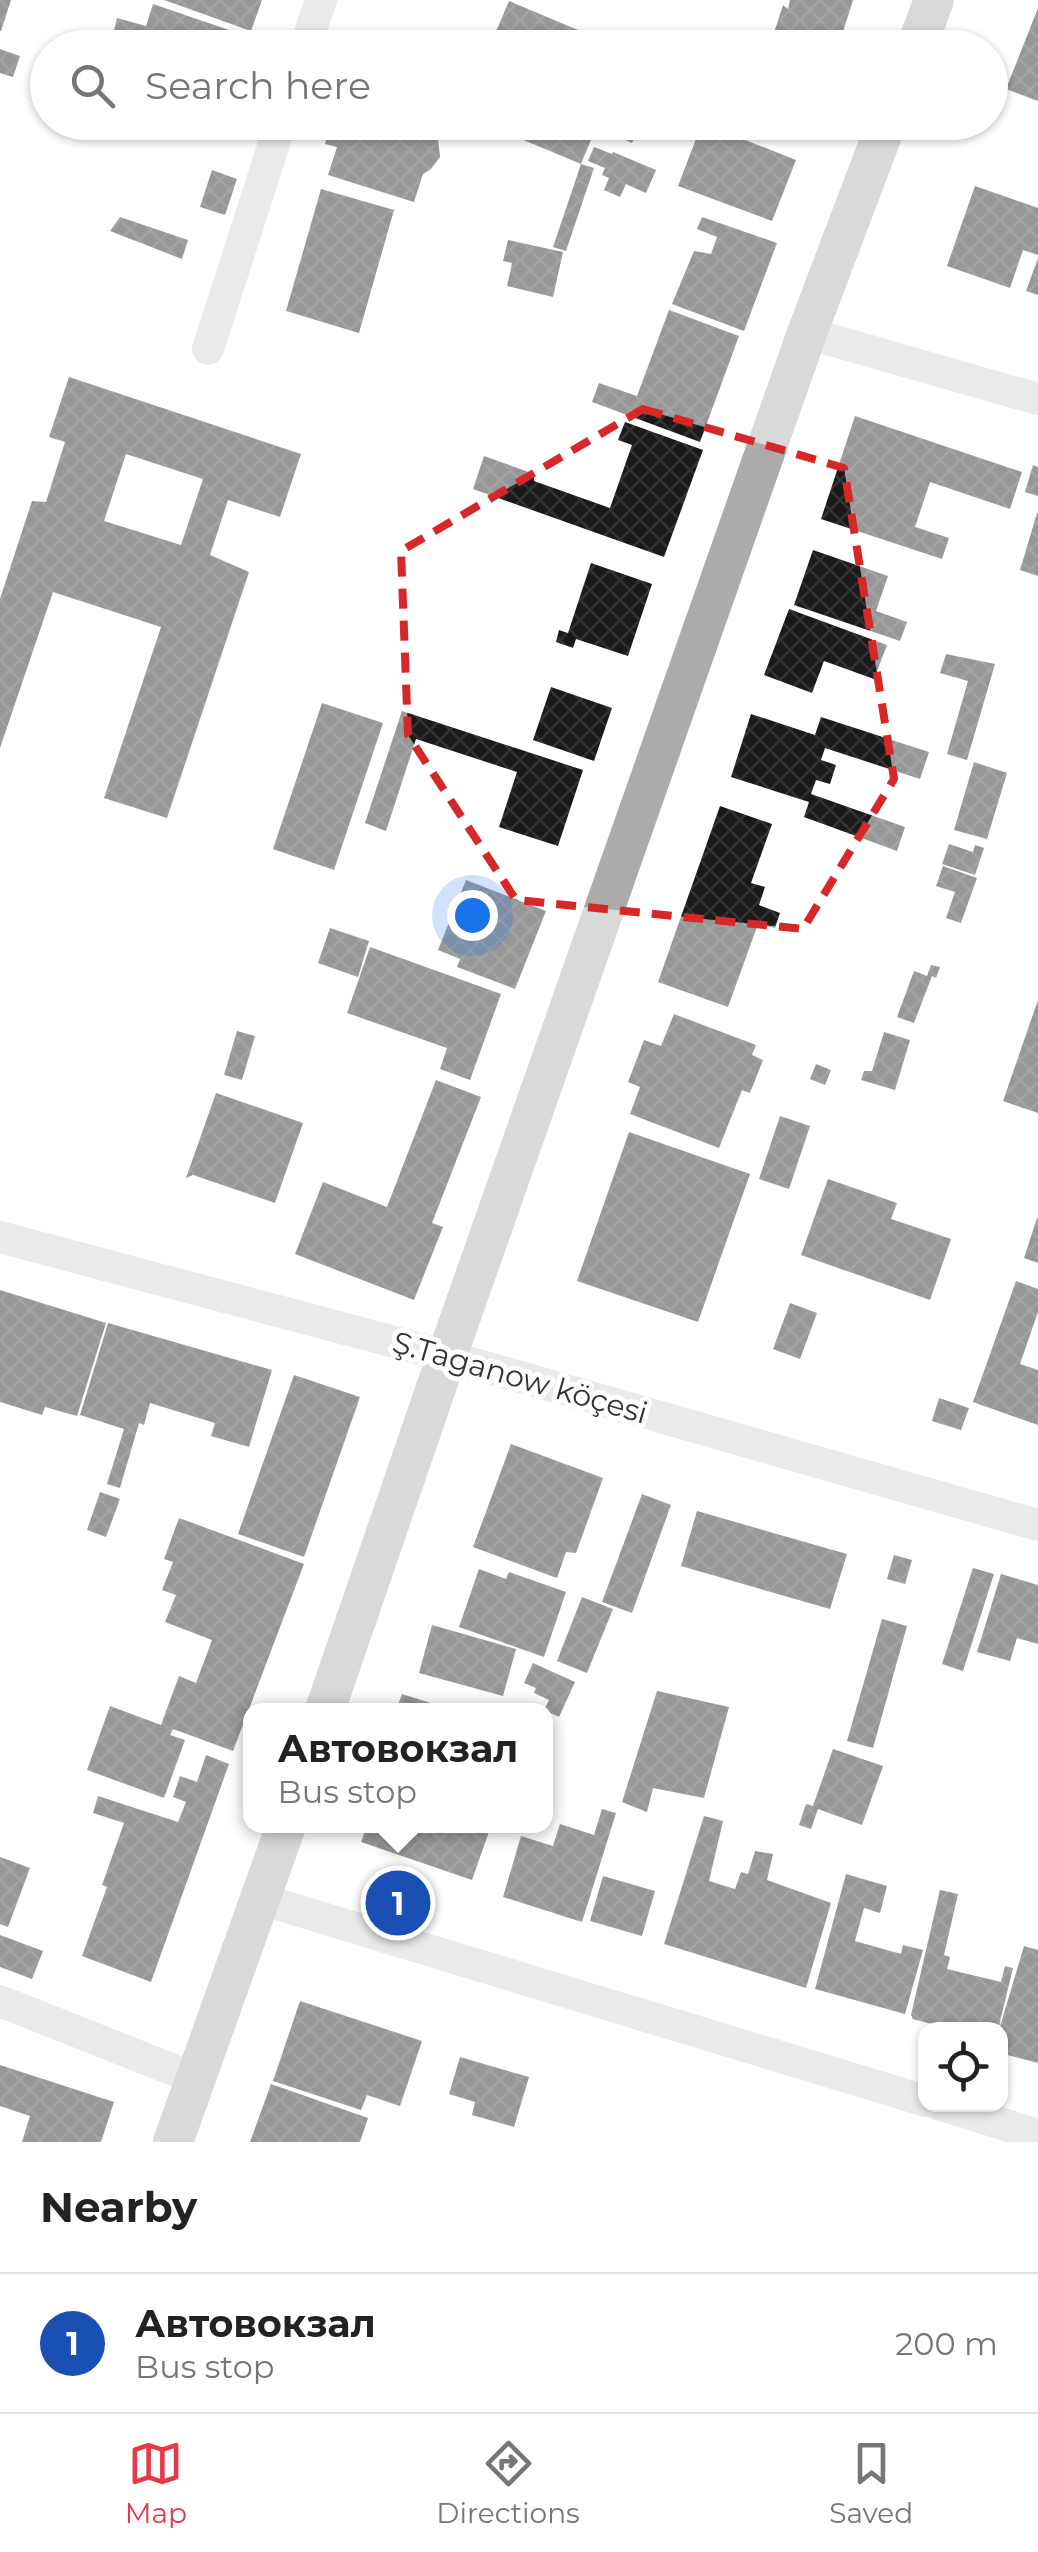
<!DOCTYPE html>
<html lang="en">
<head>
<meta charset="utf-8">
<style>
  body { margin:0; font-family:Montserrat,sans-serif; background:#f2f2f2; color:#222 }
  .controls { position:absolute; right:30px; bottom:30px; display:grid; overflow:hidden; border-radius:20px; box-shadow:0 2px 8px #0004 }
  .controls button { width:90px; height:90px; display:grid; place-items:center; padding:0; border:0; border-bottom:2px solid #e0e0e0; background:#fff; color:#222; font:50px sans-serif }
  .you { position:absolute; left:472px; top:915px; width:35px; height:35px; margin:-25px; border:8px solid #fff; border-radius:50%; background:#1a73e8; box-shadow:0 0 0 15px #1a73e833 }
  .badge { display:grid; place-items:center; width:65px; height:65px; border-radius:50%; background:#e63946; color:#fff; font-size:32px; font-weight:700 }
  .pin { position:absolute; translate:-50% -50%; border:5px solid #fff; box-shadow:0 2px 10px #0006 }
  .popup { position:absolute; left:243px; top:1703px; width:310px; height:130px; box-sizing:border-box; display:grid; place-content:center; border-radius:20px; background:#fff; filter:drop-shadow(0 2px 8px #0005); font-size:32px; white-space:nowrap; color:#767676 }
  .popup b { font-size:38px; color:#222 }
  .popup::after { content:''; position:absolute; left:50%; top:100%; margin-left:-20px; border:20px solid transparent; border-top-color:#fff }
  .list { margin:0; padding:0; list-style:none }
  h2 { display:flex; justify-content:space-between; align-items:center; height:130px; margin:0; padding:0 40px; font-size:42px }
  h2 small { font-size:32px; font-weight:400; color:#767676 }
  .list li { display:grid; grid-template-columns:65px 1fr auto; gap:30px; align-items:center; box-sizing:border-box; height:140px; padding:0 40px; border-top:2px solid #e0e0e0 }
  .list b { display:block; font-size:38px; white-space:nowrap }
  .list p { margin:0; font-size:32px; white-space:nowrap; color:#767676 }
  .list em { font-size:32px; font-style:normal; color:#767676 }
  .icon { flex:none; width:55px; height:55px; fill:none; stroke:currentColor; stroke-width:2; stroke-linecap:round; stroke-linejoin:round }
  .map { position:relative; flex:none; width:1038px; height:2142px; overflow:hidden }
  .search { position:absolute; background:#fff; box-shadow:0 2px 8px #0004; left:30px; right:30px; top:30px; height:110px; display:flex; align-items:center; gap:25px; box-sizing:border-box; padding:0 35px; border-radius:55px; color:#767676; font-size:38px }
  .sheet { height:270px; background:#fff }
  nav { display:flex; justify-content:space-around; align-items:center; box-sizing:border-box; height:140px; border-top:2px solid #e0e0e0; background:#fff; font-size:28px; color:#767676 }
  nav a { display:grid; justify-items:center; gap:5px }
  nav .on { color:#e63946 }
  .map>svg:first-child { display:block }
  .building { fill:url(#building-cross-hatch); fill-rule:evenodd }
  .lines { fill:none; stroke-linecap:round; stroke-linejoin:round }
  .minor { stroke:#d0d0d0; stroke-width:32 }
  .major { stroke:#ababab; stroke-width:40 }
  .marked { fill:none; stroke:#d62828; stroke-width:8; stroke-dasharray:20 12; stroke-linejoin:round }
  .labels { text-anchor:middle; stroke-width:10; stroke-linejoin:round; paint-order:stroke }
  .street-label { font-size:30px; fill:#333; stroke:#fff }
</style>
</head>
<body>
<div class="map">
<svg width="1038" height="2142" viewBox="0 0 1038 2142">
  <defs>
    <pattern id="building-cross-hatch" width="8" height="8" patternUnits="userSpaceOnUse" patternTransform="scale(2.5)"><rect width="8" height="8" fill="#1a1a1a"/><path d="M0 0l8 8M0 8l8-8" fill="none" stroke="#333"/></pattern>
  </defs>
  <rect width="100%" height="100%" fill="#fff"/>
  <path class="building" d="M0,0H11L1,31H0Z
    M164,0H262L251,31Z
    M790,0H853L838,48H769L783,5L788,9Z
    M509,1L578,30L571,48H489Z
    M153,4L279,47V48H192L145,31L140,48H110L117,18L146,26Z
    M1038,8V101L1006,89Z
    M0,49L20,56L13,77L0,73Z
    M332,122H443L438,139L440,157L431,169L423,174L414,202L328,175L337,147L325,144Z
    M550,122L591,140L581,164L483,123Z
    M586,122H641L632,143Z
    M702,123L796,160L772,221L678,186Z
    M594,147L612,154L613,152L656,170L646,193L626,184L620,197L604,190L609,178L602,175L605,168L588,161Z
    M581,164L594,168L566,251L553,247Z
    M212,170L237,179L225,215L200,207Z
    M975,186L1038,208V255L1023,250L1010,288L947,266Z
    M321,189L394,210L359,333L286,311Z
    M120,217L188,240L182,259L110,231Z
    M702,217L777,243L744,331L672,304L694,251L711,254L717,237L697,229Z
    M508,240L563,252L553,297L507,286L512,263L503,261Z
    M1038,258V295L1026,291Z
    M669,310L739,336L700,442L592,402L599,383L637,396Z
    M69,377L301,454L280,517L228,500L210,555L249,572L167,818L104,798L161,627L53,592L0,748V599L32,501L46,502L65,442L49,437ZM126,454L203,479L181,545L104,521Z
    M855,416L1022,472L1010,509L930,482L915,527L949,538L942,559L821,519Z
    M625,422L703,450L664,557L473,489L484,456L534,474V481L610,508L632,445L618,440Z
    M1033,465L1038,467V496L1025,492Z
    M1037,513H1038V576L1020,570Z
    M813,550L888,576L876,611L907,622L900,641L794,605Z
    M591,563L652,584L628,656L576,639L573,648L556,642L559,630L568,633Z
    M789,609L887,645L874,679L824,661L812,693L764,675Z
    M946,654L995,664L967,760L947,754L968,681L940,673Z
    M551,687L612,708L594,761L533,740Z
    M322,703L383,723L334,870L273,849Z
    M402,711L583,770L558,846L499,827L517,772L416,739L386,831L365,823Z
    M751,714L815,735L821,717L929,752L920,779L825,748L821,760L836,765L830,784L816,780L811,794L905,827L897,851L804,817L809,802L731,777Z
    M974,762L1007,773L987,839L954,830Z
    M720,806L772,824L751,883L765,887L759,905L780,913L775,928L758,924L728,1007L658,982Z
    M949,844L973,852L975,845L984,848L975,875L942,864Z
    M943,866L977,878L961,923L946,918L955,892L936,886Z
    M466,880L546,911L515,989L457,967L460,959L438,950Z
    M330,928L369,941L358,977L318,963Z
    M370,947L501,994L470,1080L440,1069L447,1048L347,1013Z
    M931,965L940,967L936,978L932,976L914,1023L897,1017L914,971L927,976Z
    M1038,1000V1113L1003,1101Z
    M674,1014L756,1045L752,1055L763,1060L750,1093L742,1090L719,1148L630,1114L640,1087L628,1082L644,1040L661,1046Z
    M237,1031L255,1036L242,1080L224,1075Z
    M884,1032L910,1040L895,1090L861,1080L864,1071H872Z
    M816,1064L831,1070L825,1085L810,1079Z
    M436,1080L481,1097L432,1223L443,1227L414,1300L295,1254L323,1182L387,1207Z
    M216,1093L303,1123L275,1203L193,1175L186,1178Z
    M780,1116L810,1126L789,1189L759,1179Z
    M629,1132L750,1174L698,1322L577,1281Z
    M828,1179L897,1203L891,1219L951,1239L930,1300L801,1255Z
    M1037,1218H1038V1263L1024,1258Z
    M1016,1281L1038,1289V1312L1020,1364L1038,1370V1425L973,1402Z
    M0,1290L106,1323L77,1416L45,1407L42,1415L0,1402Z
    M790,1303L817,1313L800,1359L773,1349Z
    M108,1323L272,1370L249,1447L211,1436L215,1423L150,1403L144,1425L139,1423L120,1488L107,1484L124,1429L80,1415Z
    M294,1375L360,1397L304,1557L238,1534Z
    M939,1398L969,1408L961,1430L932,1421Z
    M511,1444L603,1478L576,1553L566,1552L557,1578L473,1547Z
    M100,1492L120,1499L106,1537L87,1530Z
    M642,1494L671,1505L632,1613L602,1602Z
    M697,1511L847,1554L830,1609L681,1566Z
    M179,1518L304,1564L233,1751L173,1729L170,1735L185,1740L164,1798L87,1770L110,1706L161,1725L179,1676L196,1683L212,1640L165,1622L176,1595L162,1590L173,1562L164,1559Z
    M894,1555L912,1560L905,1584L887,1579Z
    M973,1568L994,1574L963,1671L942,1664Z
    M479,1569L506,1579L509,1572L566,1592L544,1657L459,1627Z
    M1001,1574L1038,1585V1644L1017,1638L1010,1661L977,1652Z
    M582,1597L613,1609L587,1673L557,1661Z
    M882,1619L907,1626L873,1748L847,1741Z
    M432,1625L516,1649L503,1696L419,1673Z
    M533,1663L575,1682L559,1717L544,1710L549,1700L534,1693L536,1688L524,1683Z
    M657,1691L729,1707L704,1798L653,1788L647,1812L622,1802Z
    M402,1694L437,1705L435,1710H396Z
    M833,1749L883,1766L862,1825L818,1809L811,1829L799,1825L806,1804L813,1806Z
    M206,1755L229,1764L151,1982L82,1956L107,1887L102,1885L124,1823L93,1813L98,1796L178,1822L186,1802L173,1797L180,1776L197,1782Z
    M602,1809L616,1813L582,1922L503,1897L521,1836L553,1846L560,1824L594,1835Z
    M704,1816L723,1821L709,1881L735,1889L741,1872L748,1874L755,1851L773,1854L767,1880L831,1903L806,1988L664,1944Z
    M367,1826H491L472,1880L361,1842Z
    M0,1857L30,1868L8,1927L0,1924Z
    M846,1874L887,1886L880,1913L864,1908L855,1941L901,1954L903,1945L923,1950L905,2014L815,1989Z
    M603,1876L655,1891L642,1936L590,1921Z
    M940,1890L958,1894L944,1955L950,1957L947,1969L1001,1982L1005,1966L1013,1968L998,2030H954L913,2019L911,2015Z
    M0,1935L43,1951L32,1979L0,1967Z
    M1024,1946L1038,1950V2063L1000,2053L999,2030Z
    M300,2001L422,2041L400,2106L367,2095L361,2110L273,2081Z
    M460,2057L529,2077L514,2127L472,2115L475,2102L449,2094Z
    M0,2065L114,2102L101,2142H22L30,2116L0,2106Z
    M271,2084L368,2118L360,2142H250Z"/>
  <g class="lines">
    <path class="minor" d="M305,48L321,0
      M807,333L1038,399
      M208,349L281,122
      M0,1237L447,1356L1038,1525
      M260,1899L926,2101
      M0,2001L196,2079
      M938,2104L1038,2135"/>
    <path class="major" d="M916,48L934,0
      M325,1710L447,1356L807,333L887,122
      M173,2142L286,1826"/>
  </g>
  <path d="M0 0H1038V2142H0ZM643,409L844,468L894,779L803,929L516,900L408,735L401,551Z" fill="#fff" fill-opacity=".55" fill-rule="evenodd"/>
  <path class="marked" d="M643,409L844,468L894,779L803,929L516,900L408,735L401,551Z"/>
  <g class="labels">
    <g class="street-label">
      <text transform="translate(520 1378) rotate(16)" y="10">Ş.Taganow köçesi</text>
    </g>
  </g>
</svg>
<div class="controls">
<button><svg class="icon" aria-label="locate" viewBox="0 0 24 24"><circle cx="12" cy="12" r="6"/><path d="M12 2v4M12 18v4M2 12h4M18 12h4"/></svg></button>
</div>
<div class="you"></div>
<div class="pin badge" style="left:398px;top:1903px;background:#1a4fb4">1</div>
<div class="popup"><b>Автовокзал</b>Bus stop</div>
<div class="search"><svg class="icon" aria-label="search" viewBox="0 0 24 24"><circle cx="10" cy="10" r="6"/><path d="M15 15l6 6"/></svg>Search here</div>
</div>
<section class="sheet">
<h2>Nearby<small></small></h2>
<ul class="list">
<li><span class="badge" style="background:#1a4fb4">1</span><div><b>Автовокзал</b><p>Bus stop</p></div><em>200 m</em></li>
</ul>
</section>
<nav>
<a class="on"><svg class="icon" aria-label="map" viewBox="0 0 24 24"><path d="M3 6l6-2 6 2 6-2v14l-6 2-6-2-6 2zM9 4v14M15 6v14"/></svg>Map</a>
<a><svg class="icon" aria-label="directions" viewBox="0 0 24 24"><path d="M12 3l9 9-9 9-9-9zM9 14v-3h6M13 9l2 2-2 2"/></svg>Directions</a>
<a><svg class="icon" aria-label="saved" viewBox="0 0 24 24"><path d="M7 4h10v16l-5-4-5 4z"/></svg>Saved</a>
</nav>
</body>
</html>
